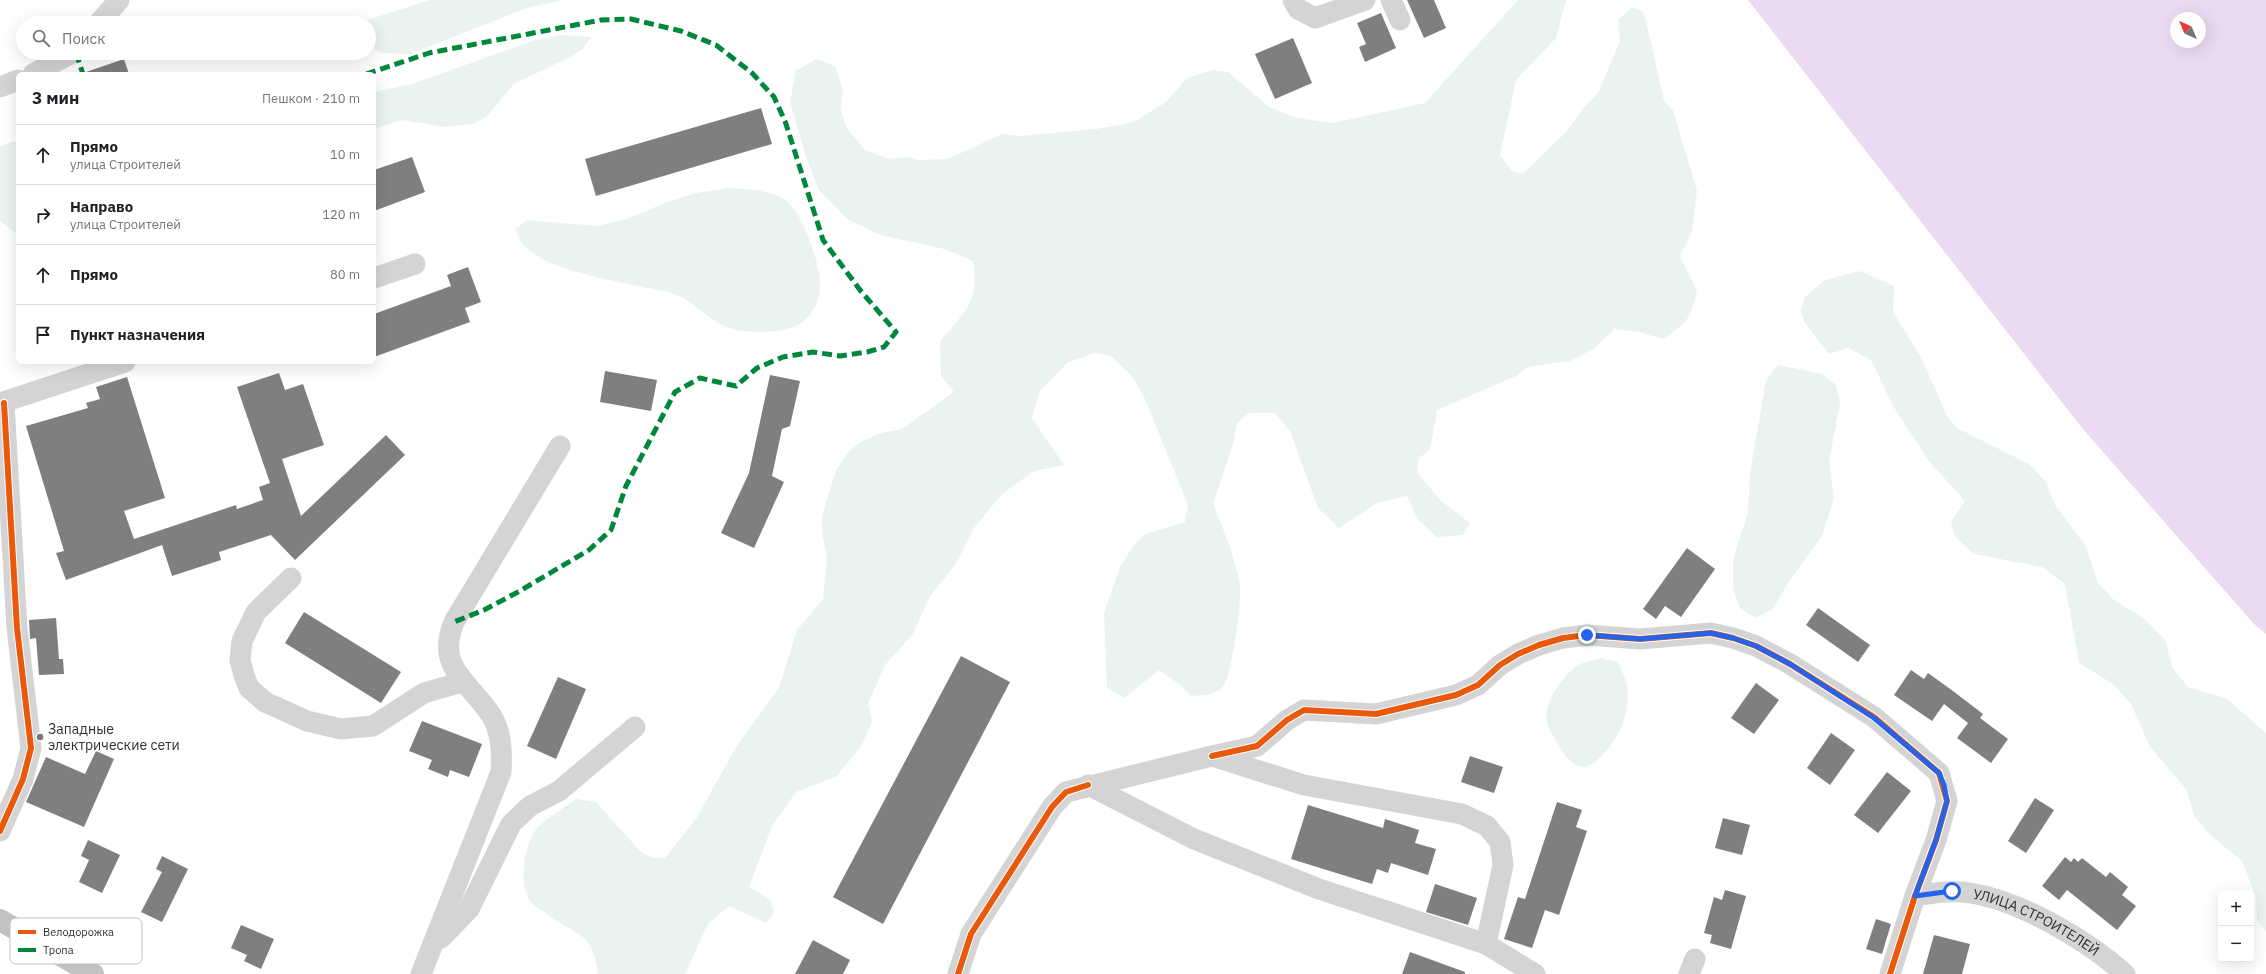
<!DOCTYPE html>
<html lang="ru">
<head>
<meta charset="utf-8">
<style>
  body { margin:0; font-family:"IBM Plex Sans",sans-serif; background:#f2f2f2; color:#202124 }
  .controls { position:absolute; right:12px; bottom:12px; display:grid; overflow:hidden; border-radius:6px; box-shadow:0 4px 16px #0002 }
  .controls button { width:36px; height:36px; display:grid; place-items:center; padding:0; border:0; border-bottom:1px solid #e0e0e0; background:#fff; color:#202124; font:20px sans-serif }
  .compass { position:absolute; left:2170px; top:12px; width:36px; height:36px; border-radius:50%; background:#fff; box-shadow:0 4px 16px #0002; rotate:316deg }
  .stop { position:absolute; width:12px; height:12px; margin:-9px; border:3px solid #2563eb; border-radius:50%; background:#fff }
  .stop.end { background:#2563eb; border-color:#fff; box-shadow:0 1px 4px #0008 }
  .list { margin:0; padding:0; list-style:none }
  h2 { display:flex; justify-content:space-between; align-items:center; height:52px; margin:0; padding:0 16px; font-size:17px }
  h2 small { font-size:13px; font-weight:400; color:#757577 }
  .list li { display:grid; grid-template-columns:26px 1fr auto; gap:12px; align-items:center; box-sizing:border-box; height:60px; padding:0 16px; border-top:1px solid #e0e0e0 }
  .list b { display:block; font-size:15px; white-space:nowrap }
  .list p { margin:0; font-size:13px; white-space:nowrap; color:#757577 }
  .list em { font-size:13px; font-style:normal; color:#757577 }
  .icon { flex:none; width:22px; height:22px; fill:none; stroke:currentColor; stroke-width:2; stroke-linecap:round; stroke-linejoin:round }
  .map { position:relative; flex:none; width:2266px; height:974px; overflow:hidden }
  .search { position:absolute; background:#fff; box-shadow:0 4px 16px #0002; left:16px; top:16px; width:360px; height:44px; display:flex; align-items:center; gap:10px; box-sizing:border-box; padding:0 14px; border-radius:22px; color:#757577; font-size:15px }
  .panel { position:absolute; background:#fff; box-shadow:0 4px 16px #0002; left:16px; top:72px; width:360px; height:292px; border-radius:6px }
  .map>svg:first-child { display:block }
  .green { fill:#ebf3f2 }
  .water { fill:#ecdaf2; fill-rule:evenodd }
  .building { fill:#7f7f7f }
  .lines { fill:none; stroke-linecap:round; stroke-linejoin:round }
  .minor { stroke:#d4d4d4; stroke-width:21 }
  .highway { stroke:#c2c2c2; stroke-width:22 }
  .quiet { stroke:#00873e; stroke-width:5; stroke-dasharray:10 5; stroke-linecap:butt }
  .cycleway-casing { stroke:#fff; stroke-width:8 }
  .cycleway { stroke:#e8590c; stroke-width:6 }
  .route { stroke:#2563eb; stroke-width:5 }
  .poi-dot { fill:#787878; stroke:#fff; stroke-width:1.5 }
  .labels { text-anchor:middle; stroke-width:4; stroke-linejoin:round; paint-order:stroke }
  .poi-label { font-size:14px; fill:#303030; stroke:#fff; text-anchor:start }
  .street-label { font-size:14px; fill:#303030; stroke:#fff }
  .key { fill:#fff; stroke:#c1c1c1; stroke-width:1 }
  .key-label { font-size:11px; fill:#303030 }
</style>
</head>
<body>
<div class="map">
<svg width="2266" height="974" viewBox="0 0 2266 974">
  <rect width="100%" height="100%" fill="#fff"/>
  <path class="green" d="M430,0H564L530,7L410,54L382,53L369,46V23H365L367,20Z
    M1518,0H1566L1556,38L1516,80L1500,155L1512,171L1523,174L1566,132L1585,106L1598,93L1620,41L1618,20L1632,7L1644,12L1664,101L1673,110L1697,191L1692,232L1680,256L1697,291C1690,320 1687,323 1663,339L1639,332L1614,329L1595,348L1570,361L1528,367L1516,376L1437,410L1430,450L1419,458L1417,472L1440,500L1470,523L1463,535L1437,537L1418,520L1407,496L1377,503L1339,528L1318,508L1290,431L1275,413H1249L1237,423L1234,441L1213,504C1224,531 1235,557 1240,585C1242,600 1232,673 1224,685C1216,696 1203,695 1191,696L1182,686L1159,670L1124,698L1107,687L1104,613L1120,567L1132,548L1145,534L1185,522L1188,505L1145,399L1132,376L1111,356L1094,353L1067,363L1039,392L1032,418L1064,465L1034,471L1002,494L974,528L955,565L930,596L913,634L885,665L868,704L872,721L862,745L837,776L796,792L772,826L749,887L771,900L774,913L766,923L729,906L708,924L685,974H598C593,929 574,936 544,912C540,909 532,905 530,901C518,884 524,843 537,828C548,817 564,808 576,799L596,802L640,851L652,858H665L696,819L736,747L779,688L797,630L823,599L827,557L822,534V516L836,470L850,450L863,441L881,433L902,429L954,392L941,376L940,341C965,312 980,301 973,261L944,249L880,235L847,219L819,190L807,160L790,102L796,71L816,59L835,66L843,90L841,109L846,127L865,150L888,159L907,157L918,160L948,159L1002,134L1020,136L1096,129L1134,122L1166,102L1187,78L1213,70L1228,72L1269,107L1297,118L1333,123L1425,103Z
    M562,35L591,37L583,49L570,57L514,84L486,117L473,124L444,127L402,120L374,129V92L412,84L532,41Z
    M13,141L18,143V235L0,221V147Z
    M728,188C746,189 776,190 789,203C805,220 821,265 820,288C820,303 811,317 798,325C781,334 741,334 724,326C707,318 689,298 672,293C637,284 543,273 522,243C519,239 517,234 515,229L527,220L597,226L627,219L667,202L696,193Z
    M1860,271L1894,286L1893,312L1921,357L1948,418L1957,428L2029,464L2046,482L2055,505L2085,545L2098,583L2114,600L2146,620L2165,640L2172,667L2188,687L2227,699L2266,733V931L2257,921L2256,897L2242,861L2210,835L2194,816L2187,790L2150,747L2131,704L2113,684L2079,663L2065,584L2042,567L1974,554L1955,537L1951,522L1965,501L1929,461L1893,406L1871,360L1848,348L1829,354L1804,322L1801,310L1805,297L1825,280Z
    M1778,365L1822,374L1836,385L1840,403L1829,461L1834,498L1822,536L1788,583L1773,609L1755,618L1740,608L1733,589V559L1748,513L1750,474L1766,380Z
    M1601,658L1617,662C1631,685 1630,701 1622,726C1617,738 1595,773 1578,766C1567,761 1562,751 1556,741C1553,735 1548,729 1547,722C1543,703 1561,679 1575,667C1582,662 1593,660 1601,658Z"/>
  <path class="water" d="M1748,0H2266V634L2253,623L2082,428ZM2176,18H2200V42H2176Z"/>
  <path class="building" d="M1407,0H1434L1446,28L1424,38Z
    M1381,13L1396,48L1365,62L1359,47L1366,44L1357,23Z
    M1293,38L1312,83L1275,99L1255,54Z
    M124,59L129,74H87L86,72Z
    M761,108L772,144L596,196L585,159Z
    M412,157L425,192L374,211V170Z
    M468,267L481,302L465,308L470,322L374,357V314L451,286L447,275Z
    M605,371L657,380L651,411L600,402Z
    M279,373L285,390L303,384L324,445L282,459L301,516L386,435L405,455L295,560L271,535L219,552L221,560L172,576L162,545L66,580L56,553L64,551L26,426L88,408L86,403L100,399L96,387L127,377L165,498L124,511L134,539L236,505L237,509L263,500L259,487L270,483L237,387Z
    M770,375L800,381L790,426L782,429L772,476L784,482L754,548L721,533L749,473Z
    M1687,548L1715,569L1681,617L1665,606L1656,619L1643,609Z
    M1818,608L1870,645L1858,662L1806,625Z
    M304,612L401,672L381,703L285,643Z
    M56,618L59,659H63L64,674L39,675L36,638L30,639L29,620Z
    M961,656L1010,682L883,924L833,897Z
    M1911,670L1924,679L1928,673L1953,691L1983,714L1980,718L2008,739L1991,763L1957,738L1968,723L1944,704L1932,721L1894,695Z
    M558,677L586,689L556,759L527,746Z
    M1756,683L1779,700L1754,734L1731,718Z
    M422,721L482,744L469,777L450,770L448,777L428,769L432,760L409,751Z
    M1831,733L1855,750L1830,785L1807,768Z
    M96,751L114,759L84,827L26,802L46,757L85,774Z
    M1470,756L1503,767L1494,793L1461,782Z
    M1887,772L1911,791L1878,833L1854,815Z
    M2035,798L2054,810L2026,853L2008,841Z
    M1557,802L1582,810L1576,827L1587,831L1559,915L1545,910L1532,948L1504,939L1518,897L1525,899Z
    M1308,805L1383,828L1385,819L1419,830L1415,843L1436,849L1428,875L1391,863L1388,873L1377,869L1372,884L1291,859Z
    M1723,818L1750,825L1742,855L1715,848Z
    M88,840L120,855L102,893L79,882L89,860L81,856Z
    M162,856L188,869L162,922L141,912L162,872L156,869Z
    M2065,857L2071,862L2074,858L2078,862L2082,858L2106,877L2110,872L2128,887L2122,895L2136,906L2117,930L2067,890L2059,900L2042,886Z
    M1435,884L1477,898L1468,925L1426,912Z
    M1725,890L1746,896L1731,949L1710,943L1712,935L1704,933L1714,897L1722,900Z
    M1876,919L1891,924L1882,954L1866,949Z
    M241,925L274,939L261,969L244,961L247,955L231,948Z
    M1934,935L1970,944L1962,974H1923Z
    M813,940L850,960L843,974H795Z
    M1410,952L1465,972V974H1402Z"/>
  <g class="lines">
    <g class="minor">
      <path d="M1293,0L1298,9L1315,18L1365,0"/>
      <path d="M1391,0L1400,20"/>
      <path d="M99,23L119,0"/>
      <path d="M33,74L72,53"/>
      <path d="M0,87L18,80"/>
      <path d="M374,278L415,264"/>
      <path d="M0,403L125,362"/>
      <path d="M291,578L256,612L242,641L240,660L244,675L249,688L265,702L307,721L341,729L373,726L424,693L462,682"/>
      <path d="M1212,756L1257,746L1287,720L1304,710L1376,714L1456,695L1478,685L1500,665L1518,654L1539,645L1563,638L1587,635L1640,639L1711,633L1733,638L1756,646L1790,664L1874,717L1939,773L1947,801L1936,840L1915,896L1890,974"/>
      <path d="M1088,785L1194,839L1319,889L1486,944L1535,974"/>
      <path d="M0,831L23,779L31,748L17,628L4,403"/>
      <path id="s1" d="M1915,896C1933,893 1951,890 1970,893C2021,901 2087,940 2125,974"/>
      <path d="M441,938L469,909L511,824L530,806L559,791L635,727"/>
      <path d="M421,974L501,772C502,753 502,732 491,715C470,682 435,668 454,622L560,446"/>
      <path d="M958,974L971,934L1052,807L1066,792L1212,756L1304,785L1462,814L1487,826L1500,842L1503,865L1486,944"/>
      <path d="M1689,974L1695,959"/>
    </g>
    <path class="highway" d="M0,920L93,974"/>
    <path class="quiet" d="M76,53L83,74
      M366,74L429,53L601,20L631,19L681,31L716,45L752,73L774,97L785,121L823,240L860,290L896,332L884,347L867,352L840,356L813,352L783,357L757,368L736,386L700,378L675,392L626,486L611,530L589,550L518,592L484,610L454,622"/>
    <defs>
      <path id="cycleway" d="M1212,756L1257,746L1287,720L1304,710L1376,714L1456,695L1478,685L1500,665L1518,654L1539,645L1563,638L1587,635L1640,639L1711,633L1733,638L1756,646L1790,664L1874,717L1939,773L1947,801L1936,840L1915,896L1890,974
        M0,831L23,779L31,748L17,628L4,403
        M958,974L971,934L1052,807L1066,792L1088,785"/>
    </defs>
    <use href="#cycleway" class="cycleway-casing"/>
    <use href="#cycleway" class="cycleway"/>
  </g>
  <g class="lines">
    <path class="route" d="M1587,635L1640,639L1711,633L1733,638L1756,646L1790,664L1874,718L1939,773L1944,785L1947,801L1936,840L1915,896L1952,891"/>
  </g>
  <circle class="poi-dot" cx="40" cy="737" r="4"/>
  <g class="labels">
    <g class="poi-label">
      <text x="48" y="734">Западные<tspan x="48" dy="16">электрические сети</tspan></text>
    </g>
    <g class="street-label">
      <text dy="5" stroke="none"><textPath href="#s1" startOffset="128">УЛИЦА СТРОИТЕЛЕЙ</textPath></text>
    </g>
  </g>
  <rect x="10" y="918" width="132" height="46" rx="6" class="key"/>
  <rect x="18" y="930" width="18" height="4" fill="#e8590c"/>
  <rect x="18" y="948" width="18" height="4" fill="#00873e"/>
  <g class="key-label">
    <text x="43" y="936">Велодорожка</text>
    <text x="43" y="954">Тропа</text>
  </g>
</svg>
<div class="controls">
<button>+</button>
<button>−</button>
</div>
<svg class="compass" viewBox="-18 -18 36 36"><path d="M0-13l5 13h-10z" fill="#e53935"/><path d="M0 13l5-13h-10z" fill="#757577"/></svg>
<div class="stop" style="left:1952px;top:891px"></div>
<div class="stop end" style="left:1587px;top:635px"></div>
<div class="search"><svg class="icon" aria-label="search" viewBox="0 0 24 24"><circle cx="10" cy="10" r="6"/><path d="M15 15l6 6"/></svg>Поиск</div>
<section class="panel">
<h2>3 мин<small>Пешком · 210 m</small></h2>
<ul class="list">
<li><svg class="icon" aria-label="ahead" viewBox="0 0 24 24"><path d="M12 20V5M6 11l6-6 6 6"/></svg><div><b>Прямо</b><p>улица Строителей</p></div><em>10 m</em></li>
<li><svg class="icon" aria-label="right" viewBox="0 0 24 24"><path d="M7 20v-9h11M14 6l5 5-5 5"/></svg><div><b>Направо</b><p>улица Строителей</p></div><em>120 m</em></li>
<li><svg class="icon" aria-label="ahead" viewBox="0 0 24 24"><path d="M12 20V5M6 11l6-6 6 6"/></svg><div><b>Прямо</b></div><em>80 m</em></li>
<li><svg class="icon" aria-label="arrive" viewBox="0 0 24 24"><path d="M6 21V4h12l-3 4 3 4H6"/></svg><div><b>Пункт назначения</b></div></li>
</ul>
</section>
</div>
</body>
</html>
